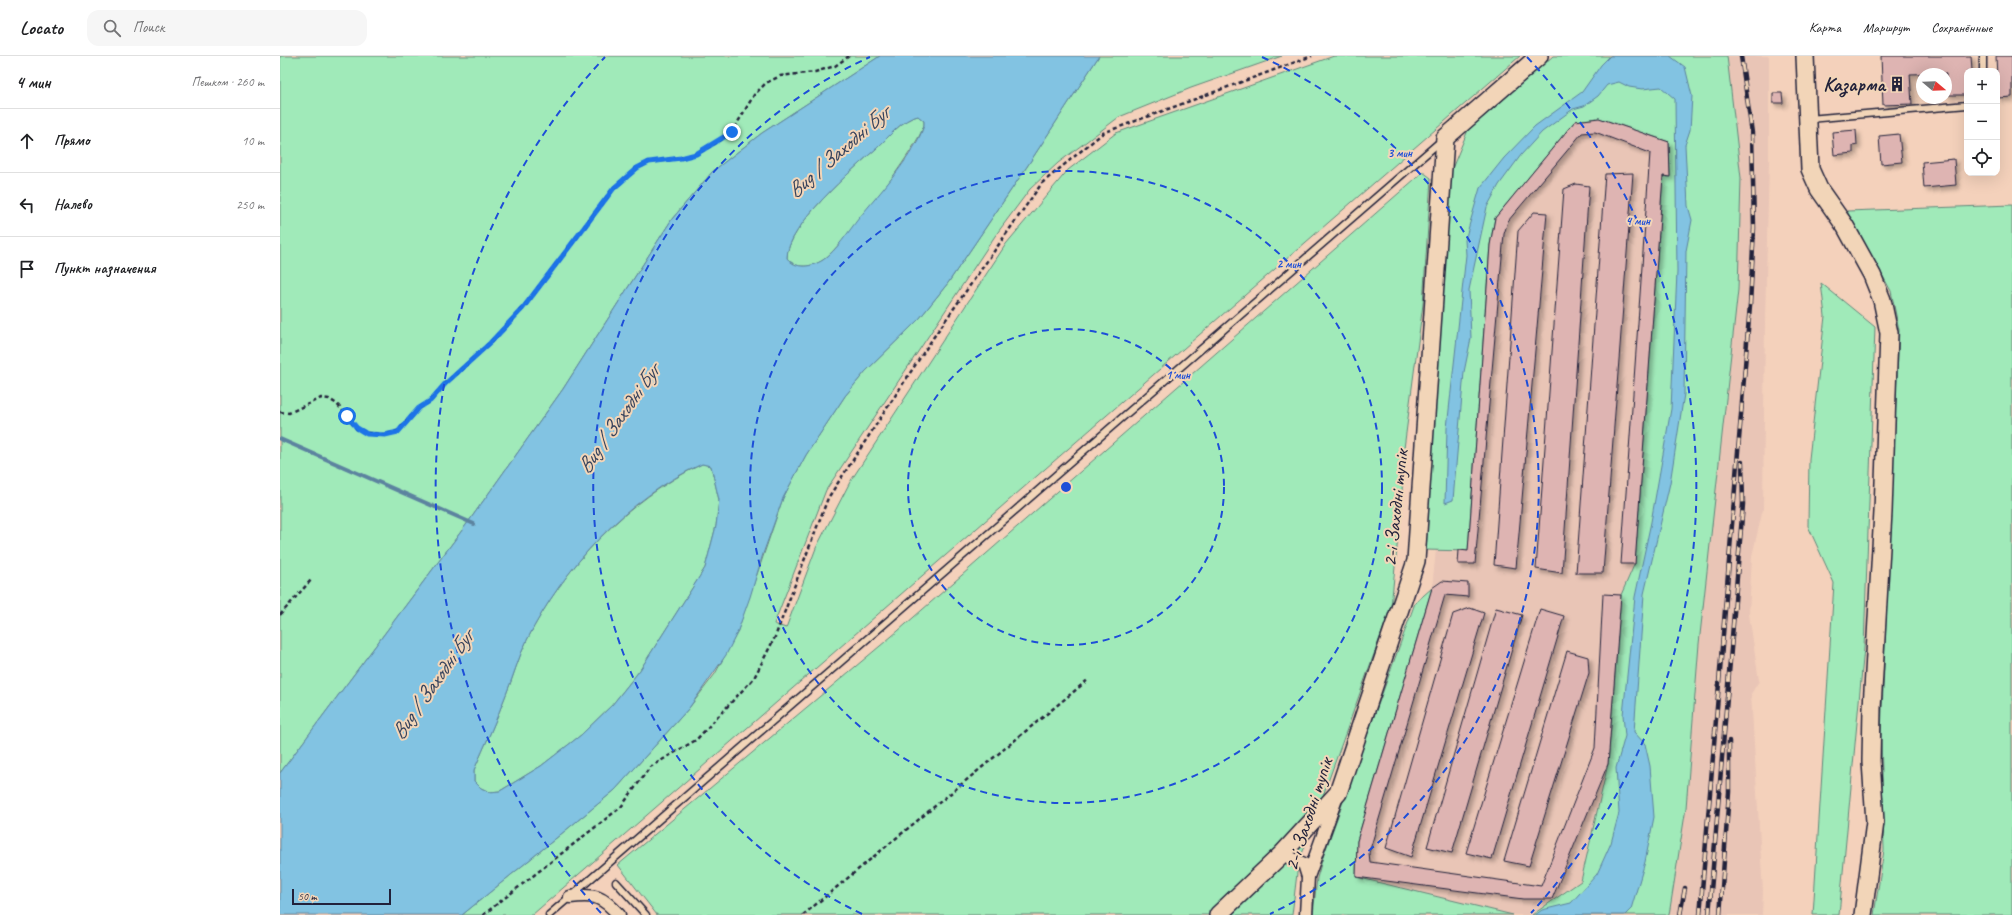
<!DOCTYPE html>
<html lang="ru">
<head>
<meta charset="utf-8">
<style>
  body { margin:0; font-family:Caveat,sans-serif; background:#f6f6f6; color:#202124 }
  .controls { position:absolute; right:12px; top:12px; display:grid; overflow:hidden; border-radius:8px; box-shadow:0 4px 16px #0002 }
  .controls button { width:36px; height:36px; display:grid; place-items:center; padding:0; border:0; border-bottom:1px solid #e0e0e0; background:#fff; color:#202124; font:20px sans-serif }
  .compass { position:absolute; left:1636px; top:12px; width:36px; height:36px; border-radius:50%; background:#fff; box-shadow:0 4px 16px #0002; rotate:109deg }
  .scale { position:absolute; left:12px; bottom:10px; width:99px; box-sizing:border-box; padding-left:4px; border:2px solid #22223b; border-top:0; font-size:11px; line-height:14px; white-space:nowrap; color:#22223b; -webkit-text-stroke:3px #f2d5b8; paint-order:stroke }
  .stop { position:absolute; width:12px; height:12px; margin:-9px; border:3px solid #1a73e8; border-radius:50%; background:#fff }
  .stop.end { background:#1a73e8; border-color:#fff; box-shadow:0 1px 4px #0008 }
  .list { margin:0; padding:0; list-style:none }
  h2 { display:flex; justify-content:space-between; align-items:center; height:52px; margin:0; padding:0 16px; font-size:17px }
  h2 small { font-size:13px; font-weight:400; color:#757577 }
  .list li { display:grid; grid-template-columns:26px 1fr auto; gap:12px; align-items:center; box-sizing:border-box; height:64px; padding:0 16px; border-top:1px solid #e0e0e0 }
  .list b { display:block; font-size:15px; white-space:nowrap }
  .list em { font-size:13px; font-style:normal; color:#757577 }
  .icon { flex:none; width:22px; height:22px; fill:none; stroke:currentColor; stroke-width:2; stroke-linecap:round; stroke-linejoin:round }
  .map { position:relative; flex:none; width:1732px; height:859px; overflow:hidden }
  header { display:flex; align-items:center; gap:24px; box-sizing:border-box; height:56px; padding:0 20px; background:#fff; border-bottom:1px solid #e0e0e0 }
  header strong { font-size:19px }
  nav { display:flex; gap:22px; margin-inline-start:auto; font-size:14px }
  .search { width:280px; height:36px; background:#f6f6f6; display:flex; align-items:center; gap:10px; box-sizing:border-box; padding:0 14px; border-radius:12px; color:#757577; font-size:15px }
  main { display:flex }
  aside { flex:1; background:#fff }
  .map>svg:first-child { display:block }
  .built { fill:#e9c5b6 }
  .green { fill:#a0eab9; stroke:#61867a }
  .water { fill:#82c3e2; stroke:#5c839f; fill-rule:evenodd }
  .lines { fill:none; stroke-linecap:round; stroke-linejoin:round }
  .stream { stroke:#5c839f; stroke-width:4 }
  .building { fill:#deb4b2; stroke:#22223b; filter:url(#shadow) }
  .lane-casing { stroke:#22223b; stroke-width:9 }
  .street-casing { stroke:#22223b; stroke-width:15 }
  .secondary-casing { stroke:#22223b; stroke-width:20 }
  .path { stroke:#22223b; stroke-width:2.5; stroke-dasharray:4 3; stroke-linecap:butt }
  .lane { stroke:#f2d5b8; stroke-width:6 }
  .street { stroke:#f2d5b8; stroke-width:12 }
  .secondary { stroke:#f2d5b8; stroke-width:17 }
  .rail-casing { stroke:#22223b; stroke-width:4.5 }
  .rail { stroke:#f2d5b8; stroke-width:3; stroke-dasharray:9; stroke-linecap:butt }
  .route { stroke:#1a73e8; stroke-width:5 }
  .ring { fill:none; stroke:#1d4ed8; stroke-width:2; stroke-dasharray:7 5 }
  .labels { text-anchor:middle; stroke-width:4; stroke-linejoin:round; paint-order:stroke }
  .poi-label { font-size:20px; font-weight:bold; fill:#22223b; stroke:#f2d5b8; text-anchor:end }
  .street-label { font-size:20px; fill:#22223b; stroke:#f2d5b8 }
  .water-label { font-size:21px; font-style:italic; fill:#35425c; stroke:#f2d5b8 }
  .centre { fill:#1d4ed8; stroke:#f2d5b8; stroke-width:2 }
  .ring-label { font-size:12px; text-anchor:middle; font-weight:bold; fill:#1d4ed8; stroke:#f2d5b8; stroke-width:4; stroke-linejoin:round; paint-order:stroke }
</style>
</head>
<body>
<header>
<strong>Locato</strong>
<div class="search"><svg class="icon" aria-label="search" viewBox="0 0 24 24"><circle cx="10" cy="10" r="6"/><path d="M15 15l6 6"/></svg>Поиск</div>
<nav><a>Карта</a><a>Маршрут</a><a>Сохранённые</a></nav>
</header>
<main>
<aside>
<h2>4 мин<small>Пешком · 260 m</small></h2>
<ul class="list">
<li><svg class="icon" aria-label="ahead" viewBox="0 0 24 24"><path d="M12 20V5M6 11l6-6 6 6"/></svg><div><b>Прямо</b></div><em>10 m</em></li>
<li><svg class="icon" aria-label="left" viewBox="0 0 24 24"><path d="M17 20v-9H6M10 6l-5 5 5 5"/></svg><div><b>Налево</b></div><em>250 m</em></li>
<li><svg class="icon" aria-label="arrive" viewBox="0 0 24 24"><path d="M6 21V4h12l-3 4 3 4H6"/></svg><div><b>Пункт назначения</b></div></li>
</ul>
</aside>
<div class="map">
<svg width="1732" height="859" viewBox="0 0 1732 859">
  <defs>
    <filter id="shadow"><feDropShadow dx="3.5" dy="3.5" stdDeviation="2" flood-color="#0004"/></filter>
  </defs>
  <rect width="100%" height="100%" fill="#f4d1bb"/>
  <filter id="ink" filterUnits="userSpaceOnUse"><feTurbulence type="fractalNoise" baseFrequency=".025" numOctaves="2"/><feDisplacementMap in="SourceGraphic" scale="8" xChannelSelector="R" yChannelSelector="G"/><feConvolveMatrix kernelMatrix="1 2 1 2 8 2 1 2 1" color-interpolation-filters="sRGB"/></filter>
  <g filter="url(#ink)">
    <path class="built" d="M1428,0H1489V104L1485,265L1483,453L1472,500L1469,558L1479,625L1471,638L1483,836L1482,859H1376Z
      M1319,62L1389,86L1392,129L1355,508L1341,539L1328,708L1301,825L1252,859H1233L1076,821L1077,785L1152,532L1156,494H1188L1210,189L1215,162L1295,65Z"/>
    <path class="green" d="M0,0H600L482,77L433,115L392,163L283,333L189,465L0,717Z
      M819,0H1002L911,32L839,61L778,107L750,133L715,180L546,434L494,568L506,572L536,492L570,426L726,188L788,114L836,77L1054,0H1240L252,859H182L335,734L409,652L435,618L457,577L503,442L526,399L565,340L585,316L639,263L668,227L748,109Z
      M1273,0H1447L1461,122L1458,234L1419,588L1406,752L1389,859H1252L1301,825L1328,708L1341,539L1355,507L1383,120H1390L1389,86L1319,62L1295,65L1215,162L1210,189L1188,495L1145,494L1171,115L1188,74Z
      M638,60L644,65V69C638,92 563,190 543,204C532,211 516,214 507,202C506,171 574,112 597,92C609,81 622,63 638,60Z
      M1143,116L1151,122L1143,248L1123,400L1122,441L1111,551L1018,809L1012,859H377L338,809L618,575Z
      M1732,149V859H1594L1604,794L1601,678L1619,274L1611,235L1567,155Z
      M1541,227L1595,271L1584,592L1559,859H1533L1554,527L1528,470L1529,403L1545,260Z
      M422,408L431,410L439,444L436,470L425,512L360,614L332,649L301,679L261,710L220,735L210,736L201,732L194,725V714C205,689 216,665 225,641C233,622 238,602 247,584C284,510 347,444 422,408Z
      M1152,532L1077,785L1076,821L1233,859H1033L1037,822L1043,801L1135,547Z"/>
    <path class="water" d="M600,0H819L748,109L668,227L639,263L585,316L565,340L526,399L503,442L483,498L470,541L457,577L446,599L409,652L335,734L182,859H0V717L189,465L283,333L392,163L433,115L482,77ZM638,60L644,65V69C637,96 597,140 579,162C568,176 557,194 543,204C532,211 516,214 507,202C506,171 574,112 597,92C609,81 622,63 638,60ZM422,408L431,410L439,444L436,470L425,512L360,614L332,649L301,679L261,710L220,735L209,736L201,732L194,725V714C205,689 216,665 225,641C233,622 238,602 247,584C283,512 347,442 422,408Z
      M1330,0H1390L1405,11L1412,40L1410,74L1405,89L1408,150L1412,164L1406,195L1404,338L1390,427L1364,538L1354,676L1365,688L1370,710L1374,761L1365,806L1351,853L1345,859H1255L1262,854L1291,847L1317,818L1331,787L1339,757L1336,712L1345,680L1343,659L1355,541L1371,466L1391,353L1397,216L1395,43L1381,31L1362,33L1349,31L1339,26L1327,29L1318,40L1304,50L1293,53L1262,76L1241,99L1219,129L1207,151L1189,234L1191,282L1184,316L1173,444L1165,447L1167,372L1186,199L1185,184L1200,132L1224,102L1255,70L1302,36L1321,9Z"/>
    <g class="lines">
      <path class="stream" d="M0,383L194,468"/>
    </g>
    <path class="building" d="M1601,0H1691L1692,15H1687V39H1666V18L1664,17L1630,18L1632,48L1603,49Z
      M1716,0H1732V41L1718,42Z
      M1493,37H1502L1503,47H1493Z
      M1319,62L1389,86L1390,121L1383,120L1355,508H1341L1370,97L1315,76L1302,77L1228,165L1224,178L1195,508H1178L1179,494L1188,495L1210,189L1215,162L1295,65Z
      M1576,74L1577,89L1573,90V97L1554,99L1552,76Z
      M1619,78L1622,106L1601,108L1599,80Z
      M1674,103L1676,129L1644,132L1642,106Z
      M1353,117L1323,517H1296L1325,118Z
      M1296,128L1309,130L1282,517L1256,513L1284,133Z
      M1254,156L1267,157L1236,512L1214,509L1238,175Z
      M1162,525L1188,527V541L1165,539L1089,797L1090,806L1261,830L1315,692L1323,538L1341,539L1328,708L1272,843H1243L1076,821L1077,785L1152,532Z
      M1190,552L1204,557L1131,801L1106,792L1173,558Z
      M1216,552L1242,559L1172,797L1147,791Z
      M1260,553L1284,560L1212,803L1186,797Z
      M1287,595L1308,601L1309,617L1249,810L1224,805Z"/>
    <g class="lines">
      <defs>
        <path id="lane" d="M1703,0V15
          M1529,63L1687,49
          M336,826L366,859
          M269,859L1162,84"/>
        <path id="street" d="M1002,798L1024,808L1028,821
          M290,841C315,838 322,840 339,859
          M1026,859L1028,821L1056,743"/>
        <path id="secondary" d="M1525,0L1530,113L1539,133L1565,170L1592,219L1602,244L1609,277L1603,456L1592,652L1591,705L1595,766L1583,859
          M938,859L1002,798L1058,737L1136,505L1165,82L1259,0"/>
      </defs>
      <use href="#lane" class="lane-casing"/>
      <use href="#street" class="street-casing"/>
      <use href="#secondary" class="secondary-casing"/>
      <path class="path" d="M0,356L9,357L41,342L49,343L57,348L77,373L87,377L105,379L118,375L139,352L150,345L165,328L210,287L243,252L334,132L357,112L369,106L401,102L416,98L439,85L452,76L474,39L486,27L500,20L535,16L555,10L569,0
        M0,559L31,524
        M203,859L341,751L370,711L416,684L474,622L495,581L548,442L653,282L762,127L823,77L1032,0
        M523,859L809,623"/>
      <use href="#lane" class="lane"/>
      <use href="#street" class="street"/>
      <use href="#secondary" class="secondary"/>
      <defs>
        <path id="rail" d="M1400,859L1405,832
          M1420,859L1470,249L1474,172L1472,77L1461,0
          M1429,859L1463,448L1462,406
          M1440,859L1449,736V685"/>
      </defs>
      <use href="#rail" class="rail-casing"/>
      <use href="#rail" class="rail"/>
    </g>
  </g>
  <g class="lines" filter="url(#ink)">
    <path class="route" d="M67,360L77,372L87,378L105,379L118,376L139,352L150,345L165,328L210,287L243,252L334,132L357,112L369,106L401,102L416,98L452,76"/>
  </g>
  <g class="ring">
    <circle cx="786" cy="431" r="158"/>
    <circle cx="786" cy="431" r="316"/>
    <path d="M582 858A473 473 0 0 1 590 1M982 1A473 473 0 0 1 990 858"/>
    <path d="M321 857A631 631 0 0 1 325 1M1247 1A631 631 0 0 1 1251 857"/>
  </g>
  <defs>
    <symbol id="building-bare" viewBox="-9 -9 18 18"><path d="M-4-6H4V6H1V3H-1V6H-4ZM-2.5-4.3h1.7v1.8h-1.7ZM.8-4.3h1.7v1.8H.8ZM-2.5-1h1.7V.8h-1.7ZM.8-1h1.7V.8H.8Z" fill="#22223b" stroke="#f2d5b8" stroke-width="2.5" paint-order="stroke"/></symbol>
  </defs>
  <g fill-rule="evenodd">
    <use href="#building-bare" x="1606" y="17" width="22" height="22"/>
  </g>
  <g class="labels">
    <g class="poi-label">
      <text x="1605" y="35">Казарма</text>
    </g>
    <g class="street-label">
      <text transform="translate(1115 452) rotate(-84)" y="7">2-і Заходні тупік</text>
      <text transform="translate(1028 758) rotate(-72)" y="7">2-і Заходні тупік</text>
    </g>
    <g class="water-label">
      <text transform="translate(558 96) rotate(-41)" y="7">Bug / Заходні Буг</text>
      <text transform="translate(338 363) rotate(-55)" y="7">Bug / Заходні Буг</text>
      <text transform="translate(152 629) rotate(-55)" y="7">Bug / Заходні Буг</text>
    </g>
  </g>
  <circle cx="786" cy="431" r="6" class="centre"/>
  <g class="ring-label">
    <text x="1120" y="101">3 мин</text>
    <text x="1358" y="169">4 мин</text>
    <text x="1009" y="212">2 мин</text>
    <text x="898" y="323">1 мин</text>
  </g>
</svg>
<div class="controls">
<button>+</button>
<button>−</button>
<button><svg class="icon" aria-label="locate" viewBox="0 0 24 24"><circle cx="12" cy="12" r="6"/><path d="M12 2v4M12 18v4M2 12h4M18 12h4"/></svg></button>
</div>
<svg class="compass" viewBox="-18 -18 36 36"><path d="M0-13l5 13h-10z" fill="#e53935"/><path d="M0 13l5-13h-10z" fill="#757577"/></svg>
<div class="scale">50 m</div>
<div class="stop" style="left:67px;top:360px"></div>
<div class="stop end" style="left:452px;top:76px"></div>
</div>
</main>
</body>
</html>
